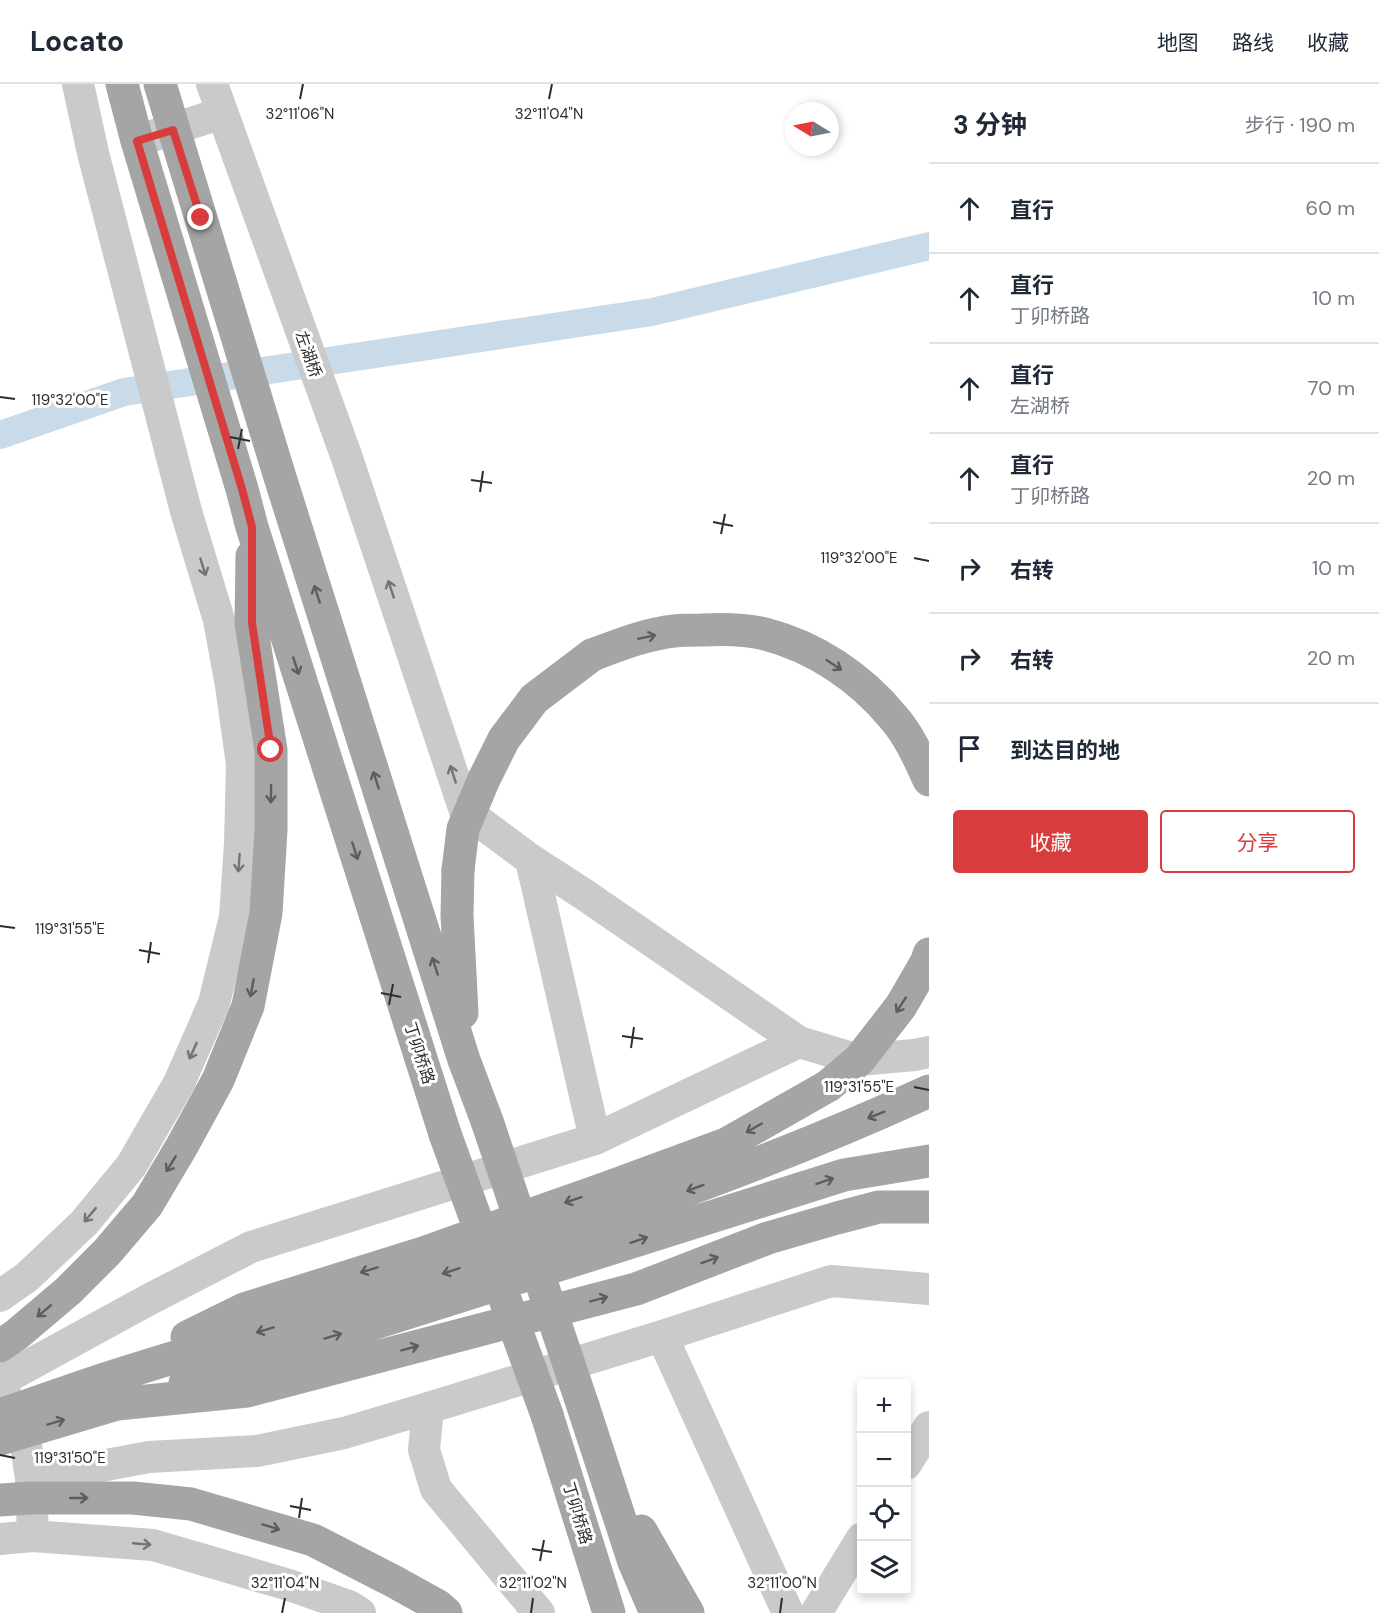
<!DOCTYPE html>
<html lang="zh">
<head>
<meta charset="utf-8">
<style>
  body { margin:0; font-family:"DM Sans","Noto Sans SC",sans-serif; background:#f6f6f7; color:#1f2937 }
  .controls { position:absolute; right:18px; bottom:18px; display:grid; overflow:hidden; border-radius:6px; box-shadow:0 3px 9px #0003 }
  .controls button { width:54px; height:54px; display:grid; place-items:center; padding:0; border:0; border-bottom:2px solid #e0e1e3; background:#fff; color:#1f2937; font:30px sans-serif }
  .compass { position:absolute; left:785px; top:18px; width:54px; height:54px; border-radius:50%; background:#fff; box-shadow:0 3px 9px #0003; rotate:280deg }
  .stop { position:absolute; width:18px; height:18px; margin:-14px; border:4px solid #d83c3d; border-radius:50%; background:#fff }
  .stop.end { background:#d83c3d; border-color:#fff; box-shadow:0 2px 6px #0008 }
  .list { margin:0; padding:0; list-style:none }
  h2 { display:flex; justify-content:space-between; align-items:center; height:78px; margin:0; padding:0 24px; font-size:26px }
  h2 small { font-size:20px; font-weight:400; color:#747a83 }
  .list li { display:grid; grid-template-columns:39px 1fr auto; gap:18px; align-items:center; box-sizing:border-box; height:90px; padding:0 24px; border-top:2px solid #e0e1e3 }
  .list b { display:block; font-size:22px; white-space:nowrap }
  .list p { margin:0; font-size:20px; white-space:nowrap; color:#747a83 }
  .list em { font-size:20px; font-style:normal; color:#747a83 }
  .actions { display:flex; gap:12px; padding:18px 24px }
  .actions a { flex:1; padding:14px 0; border:2px solid #d83c3d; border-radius:6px; text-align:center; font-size:21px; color:#d83c3d }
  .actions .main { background:#d83c3d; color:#fff }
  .icon { flex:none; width:33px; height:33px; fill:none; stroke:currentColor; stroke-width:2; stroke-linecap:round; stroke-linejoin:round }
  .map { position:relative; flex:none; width:929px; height:1529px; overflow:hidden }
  header { display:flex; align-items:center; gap:36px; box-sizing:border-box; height:84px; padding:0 30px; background:#fff; border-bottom:2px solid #e0e1e3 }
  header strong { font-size:28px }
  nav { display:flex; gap:33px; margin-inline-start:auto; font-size:21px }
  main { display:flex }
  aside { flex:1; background:#fff }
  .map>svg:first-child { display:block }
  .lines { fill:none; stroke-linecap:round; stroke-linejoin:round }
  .canal { stroke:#c9dae8; stroke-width:28 }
  .minor { stroke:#cacaca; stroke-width:32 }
  .major { stroke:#a5a5a5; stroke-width:33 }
  .major-bridge { stroke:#a5a5a5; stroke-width:33 }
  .oneway { stroke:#747474 }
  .oneway2 { stroke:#5d5d5d }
  .route { stroke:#d83c3d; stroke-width:8 }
  .ticks { fill:none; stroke:#2d2d2d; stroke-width:2 }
  .labels { text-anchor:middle; stroke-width:6; stroke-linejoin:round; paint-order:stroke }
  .street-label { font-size:16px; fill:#2d2d2d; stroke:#fff }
  .ticks-label { font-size:15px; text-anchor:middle; fill:#2d2d2d; stroke:#fff; stroke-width:6; stroke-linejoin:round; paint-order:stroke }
</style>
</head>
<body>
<header>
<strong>Locato</strong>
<nav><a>地图</a><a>路线</a><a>收藏</a></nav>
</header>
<main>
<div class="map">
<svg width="929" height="1529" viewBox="0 0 929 1529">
  <rect width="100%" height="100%" fill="#fff"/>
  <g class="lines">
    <path class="canal" d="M0,351L124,308L652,228L929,162"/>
    <path class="minor" d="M212,0L347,374L465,727L531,776L582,809L799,958L859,976L914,971L929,968
      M137,57L222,29
      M531,776L595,1055
      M0,1212L27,1193L84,1139L131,1082L179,999L214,919L235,833L240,759L242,680L231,602L219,536L186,427L93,69L78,0
      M662,1252L788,1529
      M428,1324L424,1366L436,1405L539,1529
      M906,1380L929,1343
      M31,1395L149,1373L257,1367L344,1349L428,1324L662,1252L831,1197L929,1205
      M33,1452L31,1395L24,1348L12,1327L0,1297L150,1215L251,1163L595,1055L799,958
      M0,1455L33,1452L153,1461L289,1501L349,1522L360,1529
      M816,1529L862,1454"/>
    <path class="major" d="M122,0L137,57L242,405L252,443L445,1050
      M160,0L279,390L464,976L487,1037
      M592,571C619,561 646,550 674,547C683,546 693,546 702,546C722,545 745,545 765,550C815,563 860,593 893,633C909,651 919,674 929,696
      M458,786L457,831L462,929
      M187,1253L244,1225L423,1169L609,1103L726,1060L828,1002L859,976L901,922L927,877L929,870
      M0,1262L16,1251L68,1207L107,1168L147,1121L182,1062L218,996L248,922L266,829L271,746V666L251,539L252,472
      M185,1299L844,1091L929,1077
      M583,1322L634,1478L656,1529
      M0,1331C36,1319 71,1306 108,1294C192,1267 278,1243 363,1216C554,1154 746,1091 929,1007
      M547,1331L609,1529
      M0,1355L117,1320L247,1307L636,1205L768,1154L837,1134L879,1123H929
      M0,1416L31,1414H133L191,1420L313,1456L393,1497L438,1522L446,1529
      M641,1447L688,1529"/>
    <path class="major-bridge" d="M458,786L463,745L484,695L504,655L534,615L592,571
      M487,1037L583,1322
      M445,1050L547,1331"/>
  </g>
  <defs><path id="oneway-shaft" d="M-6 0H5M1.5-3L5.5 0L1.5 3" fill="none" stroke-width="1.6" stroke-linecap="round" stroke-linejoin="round" transform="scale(1.5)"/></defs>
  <g class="oneway">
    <use href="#oneway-shaft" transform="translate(203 483) rotate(73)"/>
    <use href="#oneway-shaft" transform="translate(391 505) rotate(-108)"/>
    <use href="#oneway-shaft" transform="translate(453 690) rotate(-108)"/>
    <use href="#oneway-shaft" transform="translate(239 779) rotate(94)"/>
    <use href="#oneway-shaft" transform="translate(193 967) rotate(114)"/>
    <use href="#oneway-shaft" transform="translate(90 1131) rotate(130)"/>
    <use href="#oneway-shaft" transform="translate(142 1460) rotate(5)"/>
  </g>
  <g class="oneway2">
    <use href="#oneway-shaft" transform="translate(317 510) rotate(-108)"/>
    <use href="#oneway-shaft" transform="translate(647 553) rotate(-12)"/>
    <use href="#oneway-shaft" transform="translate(834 581) rotate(33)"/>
    <use href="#oneway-shaft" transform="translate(296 582) rotate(72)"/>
    <use href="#oneway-shaft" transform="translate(376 696) rotate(-108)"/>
    <use href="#oneway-shaft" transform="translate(271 710) rotate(91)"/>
    <use href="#oneway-shaft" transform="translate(355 767) rotate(72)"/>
    <use href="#oneway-shaft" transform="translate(435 882) rotate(-108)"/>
    <use href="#oneway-shaft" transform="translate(252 904) rotate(101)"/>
    <use href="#oneway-shaft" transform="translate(901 921) rotate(123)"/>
    <use href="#oneway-shaft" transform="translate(876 1031) rotate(158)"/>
    <use href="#oneway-shaft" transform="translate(754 1044) rotate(150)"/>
    <use href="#oneway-shaft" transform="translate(171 1080) rotate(121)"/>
    <use href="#oneway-shaft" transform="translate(825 1097) rotate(-18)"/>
    <use href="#oneway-shaft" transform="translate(695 1104) rotate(160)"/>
    <use href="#oneway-shaft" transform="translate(573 1116) rotate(161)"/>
    <use href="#oneway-shaft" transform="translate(639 1156) rotate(-18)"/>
    <use href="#oneway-shaft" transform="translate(710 1176) rotate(-21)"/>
    <use href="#oneway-shaft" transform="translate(369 1186) rotate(163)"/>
    <use href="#oneway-shaft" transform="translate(451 1187) rotate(162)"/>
    <use href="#oneway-shaft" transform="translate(599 1215) rotate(-15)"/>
    <use href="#oneway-shaft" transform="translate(44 1227) rotate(140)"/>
    <use href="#oneway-shaft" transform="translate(265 1246) rotate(163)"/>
    <use href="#oneway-shaft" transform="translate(333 1252) rotate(-17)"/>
    <use href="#oneway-shaft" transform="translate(410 1264) rotate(-15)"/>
    <use href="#oneway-shaft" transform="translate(56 1338) rotate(-17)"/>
    <use href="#oneway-shaft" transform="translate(79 1414)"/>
    <use href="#oneway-shaft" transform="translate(271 1443) rotate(17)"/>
  </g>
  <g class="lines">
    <path class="route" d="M201,134L173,46L137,57L242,405L252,443V539L271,666"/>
  </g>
  <path class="ticks" d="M300,15L303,0M549,15L552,0M0,313L15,315M230,353L250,357M238,365L242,345M471,396L492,399M480,408L483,387M713,438L733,442M721,450L725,430M914,474L929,477M0,842L15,844M139,866L160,870M148,879L151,858M381,909L401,913M389,921L393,900M622,952L643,955M631,964L634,943M914,1003L929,1006M0,1371L15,1374M290,1422L311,1426M299,1434L302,1414M532,1465L552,1468M540,1477L544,1456M282,1529L285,1514M531,1529L533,1514M780,1529L782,1514"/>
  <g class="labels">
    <g class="street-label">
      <text transform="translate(309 270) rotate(70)" y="6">左湖桥</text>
      <text transform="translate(420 969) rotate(72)" y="6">丁卯桥路</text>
      <text transform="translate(578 1429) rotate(73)" y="6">丁卯桥路</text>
    </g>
  </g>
  <g class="ticks-label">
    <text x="300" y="35">32°11'06"N</text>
    <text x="549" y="35">32°11'04"N</text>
    <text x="70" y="321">119°32'00"E</text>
    <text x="859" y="479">119°32'00"E</text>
    <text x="70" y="850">119°31'55"E</text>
    <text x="859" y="1008">119°31'55"E</text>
    <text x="70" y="1379">119°31'50"E</text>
    <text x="285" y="1504">32°11'04"N</text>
    <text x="533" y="1504">32°11'02"N</text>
    <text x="782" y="1504">32°11'00"N</text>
  </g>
</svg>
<div class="controls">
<button>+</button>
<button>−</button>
<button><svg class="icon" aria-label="locate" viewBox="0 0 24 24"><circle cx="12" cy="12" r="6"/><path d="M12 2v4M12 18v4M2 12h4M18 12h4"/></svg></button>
<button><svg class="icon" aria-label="layers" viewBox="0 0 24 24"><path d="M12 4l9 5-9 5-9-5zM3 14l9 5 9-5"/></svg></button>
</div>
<svg class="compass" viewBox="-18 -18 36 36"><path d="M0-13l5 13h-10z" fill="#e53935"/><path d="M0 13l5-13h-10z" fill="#747a83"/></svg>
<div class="stop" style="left:271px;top:666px"></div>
<div class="stop end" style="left:201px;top:134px"></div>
</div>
<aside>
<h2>3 分钟<small>步行 · 190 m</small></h2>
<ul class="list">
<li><svg class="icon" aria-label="ahead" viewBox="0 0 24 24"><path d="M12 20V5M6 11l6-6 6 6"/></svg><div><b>直行</b></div><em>60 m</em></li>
<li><svg class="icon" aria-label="ahead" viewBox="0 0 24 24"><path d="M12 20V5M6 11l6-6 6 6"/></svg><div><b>直行</b><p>丁卯桥路</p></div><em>10 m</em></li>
<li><svg class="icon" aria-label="ahead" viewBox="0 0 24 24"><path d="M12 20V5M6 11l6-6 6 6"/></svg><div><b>直行</b><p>左湖桥</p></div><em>70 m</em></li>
<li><svg class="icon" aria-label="ahead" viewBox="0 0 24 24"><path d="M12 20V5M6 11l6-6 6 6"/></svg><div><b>直行</b><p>丁卯桥路</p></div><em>20 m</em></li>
<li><svg class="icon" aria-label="right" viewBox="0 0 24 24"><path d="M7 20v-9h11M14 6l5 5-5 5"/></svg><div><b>右转</b></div><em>10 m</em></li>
<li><svg class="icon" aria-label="right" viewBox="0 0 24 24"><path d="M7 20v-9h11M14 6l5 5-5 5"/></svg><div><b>右转</b></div><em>20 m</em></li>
<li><svg class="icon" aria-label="arrive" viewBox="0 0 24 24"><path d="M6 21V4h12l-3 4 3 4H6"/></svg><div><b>到达目的地</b></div></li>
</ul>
<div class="actions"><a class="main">收藏</a><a>分享</a></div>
</aside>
</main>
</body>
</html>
